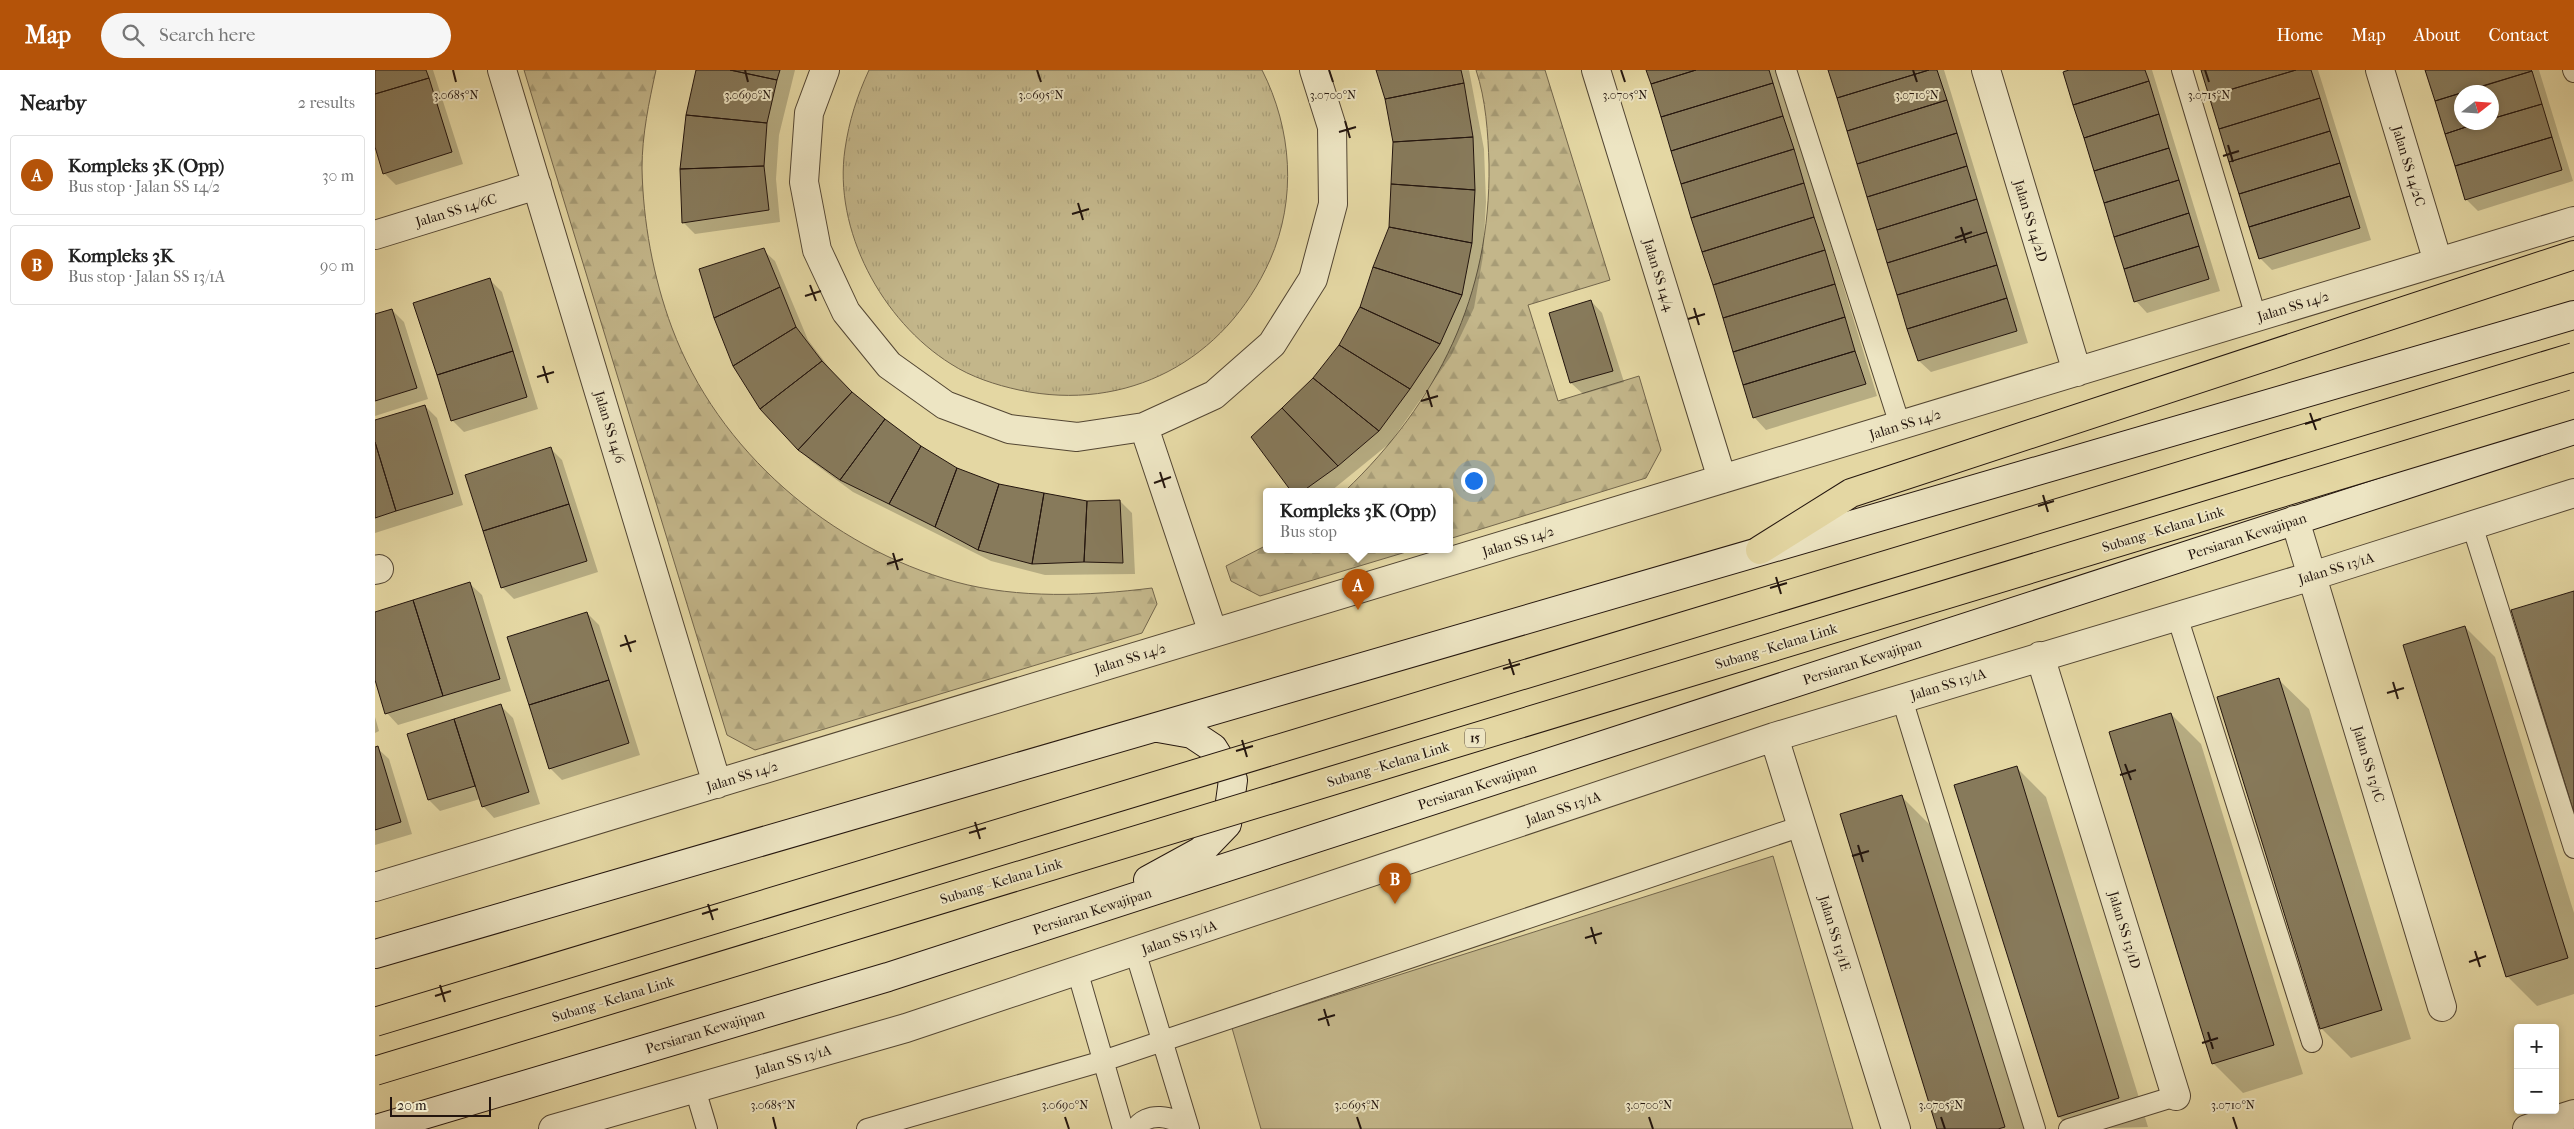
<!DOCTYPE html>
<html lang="en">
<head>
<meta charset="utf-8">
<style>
  body { margin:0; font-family:"IM FELL French Canon",serif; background:#f6f6f6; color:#222 }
  .controls { position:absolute; right:15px; bottom:15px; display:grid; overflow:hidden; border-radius:5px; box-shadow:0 2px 8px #0003 }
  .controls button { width:45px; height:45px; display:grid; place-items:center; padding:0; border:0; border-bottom:1px solid #e0e0e0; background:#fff; color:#222; font:25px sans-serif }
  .compass { position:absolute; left:2079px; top:15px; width:45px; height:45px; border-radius:50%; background:#fff; box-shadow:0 2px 8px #0003; rotate:73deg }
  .scale { position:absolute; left:15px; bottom:12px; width:101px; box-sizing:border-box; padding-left:5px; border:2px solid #23150e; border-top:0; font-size:14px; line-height:18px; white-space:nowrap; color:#23150e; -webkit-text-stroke:4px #ede5c3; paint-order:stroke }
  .you { position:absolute; left:1098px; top:410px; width:18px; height:18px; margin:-12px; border:4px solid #fff; border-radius:50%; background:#1a73e8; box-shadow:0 0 0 8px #1a73e833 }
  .badge { display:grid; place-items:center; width:32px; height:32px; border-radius:50%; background:#b45309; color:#fff; font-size:16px; font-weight:700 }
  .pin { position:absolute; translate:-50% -41px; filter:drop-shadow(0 1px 2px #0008) }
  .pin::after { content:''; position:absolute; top:26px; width:18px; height:15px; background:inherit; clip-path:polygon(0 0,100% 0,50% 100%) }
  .popup { position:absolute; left:888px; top:418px; width:190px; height:65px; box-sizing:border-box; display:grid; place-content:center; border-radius:5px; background:#fff; filter:drop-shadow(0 1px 4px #0005); font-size:16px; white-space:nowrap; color:#767676 }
  .popup b { font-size:19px; color:#222 }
  .popup::after { content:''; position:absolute; left:50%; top:100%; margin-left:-10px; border:10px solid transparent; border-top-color:#fff }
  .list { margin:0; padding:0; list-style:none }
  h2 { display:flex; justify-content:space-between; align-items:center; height:65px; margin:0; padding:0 20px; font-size:21px }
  h2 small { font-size:16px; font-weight:400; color:#767676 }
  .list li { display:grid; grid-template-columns:32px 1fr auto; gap:15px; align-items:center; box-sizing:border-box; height:80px; margin:0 10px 10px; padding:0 10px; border:1px solid #e0e0e0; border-radius:5px }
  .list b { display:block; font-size:19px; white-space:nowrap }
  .list p { margin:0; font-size:16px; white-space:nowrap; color:#767676 }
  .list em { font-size:16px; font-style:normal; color:#767676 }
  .icon { flex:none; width:28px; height:28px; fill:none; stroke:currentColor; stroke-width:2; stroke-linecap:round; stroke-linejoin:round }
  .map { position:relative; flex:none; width:2199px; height:1059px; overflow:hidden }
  header { display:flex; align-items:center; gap:30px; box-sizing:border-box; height:70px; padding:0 25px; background:#b45309; color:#fff }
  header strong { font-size:24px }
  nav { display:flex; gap:28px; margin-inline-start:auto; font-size:18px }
  .search { width:350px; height:45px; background:#f6f6f6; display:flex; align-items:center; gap:12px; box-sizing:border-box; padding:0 18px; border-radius:28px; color:#767676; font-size:19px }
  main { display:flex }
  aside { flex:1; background:#fff }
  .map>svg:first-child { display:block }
  .grass { fill:#c3b68a; stroke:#73664c }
  .forest { fill:url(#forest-firs); stroke:#73664c }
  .park { fill:url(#park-tufts); stroke:#73664c }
  .shadow { fill:#0003; fill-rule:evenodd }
  .building { fill:#877a5b; stroke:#23150e }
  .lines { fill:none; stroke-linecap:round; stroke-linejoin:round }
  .service-casing { stroke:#534633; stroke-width:22 }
  .minor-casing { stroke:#534633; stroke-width:30 }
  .secondary-casing { stroke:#23150e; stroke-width:30 }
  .motorway-casing { stroke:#23150e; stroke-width:30 }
  .service { stroke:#ede5c3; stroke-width:20 }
  .minor { stroke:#ede5c3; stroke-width:28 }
  .secondary { stroke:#ede5c3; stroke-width:28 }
  .motorway { stroke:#e4d7a3; stroke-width:28 }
  .primary-bridge-casing { stroke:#23150e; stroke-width:30; stroke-linecap:butt }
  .primary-bridge { stroke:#e4d7a3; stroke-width:28 }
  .ticks { fill:none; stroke:#23150e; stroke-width:2 }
  .labels { text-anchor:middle; stroke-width:4; stroke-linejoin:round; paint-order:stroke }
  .shield { fill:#ede5c3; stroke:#605344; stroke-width:1 }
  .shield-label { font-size:12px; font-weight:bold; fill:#23150e }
  .street-label { font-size:14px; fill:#23150e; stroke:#ede5c3 }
  .ticks-label { font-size:12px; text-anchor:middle; fill:#23150e; stroke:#ede5c3; stroke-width:4; stroke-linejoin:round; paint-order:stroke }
</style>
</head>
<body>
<header>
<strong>Map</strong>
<div class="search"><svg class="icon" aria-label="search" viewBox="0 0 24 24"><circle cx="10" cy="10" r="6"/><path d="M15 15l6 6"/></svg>Search here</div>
<nav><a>Home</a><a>Map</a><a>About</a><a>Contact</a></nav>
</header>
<main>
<aside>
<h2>Nearby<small>2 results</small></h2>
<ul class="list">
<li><span class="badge">A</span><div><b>Kompleks 3K (Opp)</b><p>Bus stop · Jalan SS 14/2</p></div><em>30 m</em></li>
<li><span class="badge">B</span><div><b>Kompleks 3K</b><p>Bus stop · Jalan SS 13/1A</p></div><em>90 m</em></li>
</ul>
</aside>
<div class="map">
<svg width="2199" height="1059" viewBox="0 0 2199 1059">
  <defs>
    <pattern id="forest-firs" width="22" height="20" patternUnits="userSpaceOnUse" patternTransform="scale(1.25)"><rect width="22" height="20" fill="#c3b68a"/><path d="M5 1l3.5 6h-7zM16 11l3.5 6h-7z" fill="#a79c76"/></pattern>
    <pattern id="park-tufts" width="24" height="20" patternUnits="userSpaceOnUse" patternTransform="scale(1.25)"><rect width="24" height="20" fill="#c3b68a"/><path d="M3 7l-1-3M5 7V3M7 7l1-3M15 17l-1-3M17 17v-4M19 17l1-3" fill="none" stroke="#a79c76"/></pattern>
  </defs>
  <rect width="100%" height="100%" fill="#e4d7a3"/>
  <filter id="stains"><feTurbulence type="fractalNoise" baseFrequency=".004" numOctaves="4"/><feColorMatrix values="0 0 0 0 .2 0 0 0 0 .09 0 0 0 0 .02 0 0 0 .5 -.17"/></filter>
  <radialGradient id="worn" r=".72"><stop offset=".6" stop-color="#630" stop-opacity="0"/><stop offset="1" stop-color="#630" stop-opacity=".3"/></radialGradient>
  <path class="grass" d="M1398,786L1478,1059H886L857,958Z"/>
  <path class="forest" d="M149,0H281C274,32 267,65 267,98C268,151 278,207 297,258C343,381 455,477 581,512C644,529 713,526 777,518L782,534L767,563L380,680L352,665Z
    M1101,0H1170L1235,210L1153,235L1183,331L1264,306L1286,380L1271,408L1074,469V421H970C1063,332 1116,225 1114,94C1113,63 1111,30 1101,0Z
    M892,475V479H1041L885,526L856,511L851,496Z"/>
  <path class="park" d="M494,0H887C917,59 922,129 895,190C850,291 752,343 644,320C621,315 596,307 576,294C507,251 458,160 470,79C474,51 482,26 494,0Z"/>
  <path class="shadow" d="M0,0H58L88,94L21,115L9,103L0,73Z
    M322,0H420L404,65L401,109L405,152L320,164L309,153Z
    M1002,0H1094L1109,79L1111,132L1108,186L1099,238L1076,286L1015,373L956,421H917L877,367L939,308L965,275L986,238L1016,157L1019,72L1011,29Z
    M1273,0H1402L1502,326L1391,360L1380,348Z
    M1455,0H1569L1653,273L1556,302L1544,291Z
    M1689,0H1777L1845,221L1772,243L1761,231Z
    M1828,0H1943L1996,170L1897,200L1885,188Z
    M2052,0H2164L2198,111L2103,141L2091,129ZM2086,22H2116V52H2086Z
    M388,180L400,191L433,270L459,304L478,324L545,377L582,399L624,415L712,432L745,431L757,443L760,504L670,505L616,491L478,422L436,391L424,379Z
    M115,210L127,222L163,339L89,362L77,350Z
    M1216,231L1227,243L1249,312L1208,324L1196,313L1175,243Z
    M17,240L29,252L53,329L0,346V246Z
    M50,336L62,348L88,435L0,463V352Z
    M176,379L187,390L223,502L139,529L127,517Z
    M95,514L107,525L136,621L23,655L12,643L0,606V543Z
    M212,543L224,555L265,685L187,710L175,698Z
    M2090,557L2120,587L2199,843V924L2162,936L2132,906Z
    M1904,610L1934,639L2036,969L1976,988L1946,958Z
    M126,636L138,648L165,734L119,748L108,736L105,729L65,741L54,730L34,665Z
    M1796,644L1826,674L1928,1004L1868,1023L1838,993Z
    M0,647L4,661L0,663Z
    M0,678H2L14,689L37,764L0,775Z
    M1642,698L1671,727L1773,1057L1696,1059L1684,1047Z
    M1526,726L1556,756L1650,1059H1564Z"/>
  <path class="building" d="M0,0H51L54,8L0,24Z
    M321,0H355L402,10L392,53L311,45Z
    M355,0H405L402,10Z
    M1001,0H1086L1089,13L1010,29Z
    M1271,0H1321L1276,14Z
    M1321,0H1394L1398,13L1286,47L1276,14Z
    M1453,0H1554L1462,28Z
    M1554,0H1562L1572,30L1472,61L1462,28Z
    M1694,0H1770L1774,11L1698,35L1688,2Z
    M1826,0H1921L1834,26Z
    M1921,0H1936L1945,28L1844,59L1834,26Z
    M2050,0H2156L2157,1L2060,31Z
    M2157,1L2167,34L2116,49V22H2087Z
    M54,8L77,82L8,104L0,77V24Z
    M1774,11L1784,44L1709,68L1698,35Z
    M1089,13L1098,67L1018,72L1010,29Z
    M1398,13L1408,46L1296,81L1286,47Z
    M2086,23V52H2106L2070,64L2060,31Z
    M1945,28L1955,61L1854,92L1844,59Z
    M1572,30L1582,63L1482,94L1472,61Z
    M2167,34L2177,67L2080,96L2070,64L2106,52H2116V49Z
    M1784,44L1794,78L1719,101L1709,68Z
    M311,45L392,53L389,96L305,99Z
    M1408,46L1419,79L1306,114L1296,81Z
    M1955,61L1965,93L1864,124L1854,92Z
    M1582,63L1592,96L1492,127L1482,94Z
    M1098,67L1100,120L1016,114L1018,72Z
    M2177,67L2187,100L2090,130L2080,96Z
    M1794,78L1804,110L1729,133L1719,101Z
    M1419,79L1429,113L1316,148L1306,114Z
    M1965,93L1975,126L1874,157L1864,124Z
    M389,96L394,140L307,153L305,99Z
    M1592,96L1602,129L1502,160L1492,127Z
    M1804,110L1814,143L1739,167L1729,133Z
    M1429,113L1439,147L1327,182L1316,148Z
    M1016,114L1100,120L1097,173L1014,157Z
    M1975,126L1985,158L1884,189L1874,157Z
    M1602,129L1612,162L1512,193L1502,160Z
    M1814,143L1824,176L1749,199L1739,167Z
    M1439,147L1450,180L1338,215L1327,182Z
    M1014,157L1097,173L1087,225L998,197Z
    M1612,162L1622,195L1522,225L1512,193Z
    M1824,176L1834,209L1759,232L1749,199Z
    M389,178L405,217L339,248L324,199Z
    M1450,180L1460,214L1348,248L1338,215Z
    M1622,195L1632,228L1532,259L1522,225Z
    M998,197L1087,225L1065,274L985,237Z
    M115,208L138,281L62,305L38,233Z
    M1460,214L1470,247L1358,282L1348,248Z
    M405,217L421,257L358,296L339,248Z
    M1632,228L1642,261L1543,291L1532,259Z
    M1216,230L1238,301L1195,313L1174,243Z
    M985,237L1065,274L1035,319L964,275Z
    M17,239L42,318L0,331V244Z
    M1470,247L1480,281L1368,315L1358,282Z
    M421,257L447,291L385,339L358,296Z
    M964,275L1035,319L1004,361L938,308Z
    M138,281L152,327L76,351L62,305Z
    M1480,281L1491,314L1378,348L1368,315Z
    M447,291L477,322L423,380L385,339Z
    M938,308L1004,361L963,396L907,338Z
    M477,322L510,349L465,410L423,380Z
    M50,335L78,424L21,441L0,372V350Z
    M907,338L963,396L928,421H916L876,367Z
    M510,349L546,376L514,434L465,410Z
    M0,372L21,441L0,448Z
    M546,376L582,398L560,457L514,434Z
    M176,377L194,434L108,461L90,405Z
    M582,398L624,414L603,480L560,457Z
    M624,414L669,423L657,494L603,480Z
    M669,423L712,431L709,492L657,494Z
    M745,430L748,493L709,492L712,431Z
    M194,434L212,491L126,518L108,461Z
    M95,512L125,609L68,626L38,530Z
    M2199,521V743L2136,540Z
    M38,530L68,626L10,644L0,610V542Z
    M212,542L234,610L154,635L132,567Z
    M2090,556L2193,888L2131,907L2028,575Z
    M1904,608L2007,940L1945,959L1842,627Z
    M234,610L254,673L174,699L154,635Z
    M126,634L154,722L107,737L79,649Z
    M1796,643L1899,975L1837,994L1734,662Z
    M79,649L100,716L53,730L32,664Z
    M3,676L26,752L0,760V677Z
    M1642,696L1744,1028L1683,1047L1579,715Z
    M1527,725L1630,1057L1623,1059H1562L1465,744Z"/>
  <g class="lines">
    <defs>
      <path id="service" d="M1411,0L1525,355
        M1807,0L1881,247
        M2198,0L2199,2
        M2097,455L2199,778
        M1802,546L1937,972
        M1527,629L1660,1059
        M760,881L814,1059
        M702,900L748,1059
        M320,1019L332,1059
        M492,1059L728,991L1427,756
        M760,1059C772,1041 798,1045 811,1059
        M1694,1059L1801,1026"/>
      <path id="minor" d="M127,0L342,714
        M450,0L434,43L429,112L442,180L471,242L514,295L570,335L634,359L702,367L769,357L839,325L897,274L938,209L958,134L957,57L939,0
        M1221,0L1347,409
        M1611,0L1702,302
        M2005,0L2063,192
        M0,165L162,115
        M769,357L838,563
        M1920,450L2067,937
        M0,500L4,499
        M1665,586L1801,1026
        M1399,667L1521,1059
        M0,817L2199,151
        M178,1059L531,958L1399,667L1937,506L2199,423
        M2152,1059L2199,1044"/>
      <path id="secondary" d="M773,810L826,781L852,754L858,710L838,678L817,664L783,658
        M0,884L2199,245
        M1,1059L513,907L2199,360"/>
      <path id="motorway" d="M1385,480L1476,423L2199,185"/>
    </defs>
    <use href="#service" class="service-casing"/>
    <use href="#minor" class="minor-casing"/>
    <use href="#secondary" class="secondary-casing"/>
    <use href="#motorway" class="motorway-casing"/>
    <use href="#service" class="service"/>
    <use href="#minor" class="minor"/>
    <use href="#secondary" class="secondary"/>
    <use href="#motorway" class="motorway"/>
    <defs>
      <path id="primary-bridge" d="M0,952L2199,287
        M0,1001L2199,334"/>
    </defs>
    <use href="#primary-bridge" class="primary-bridge-casing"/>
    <use href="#primary-bridge" class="primary-bridge"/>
  </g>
  <path class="ticks" d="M78,0L81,12M370,0L373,12M662,0L666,12M954,0L958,12M1246,0L1250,12M1538,0L1542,12M1830,0L1834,12M970,51L975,68M964,62L981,57M1853,75L1858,92M1848,86L1864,81M703,133L708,150M697,144L714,139M1586,157L1591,173M1580,168L1597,162M435,215L441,231M430,226L446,221M1319,238L1324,255M1313,249L1330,244M168,296L173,313M162,307L179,302M1052,320L1057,337M1046,331L1063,326M1935,343L1941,360M1930,354L1946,349M785,402L790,418M779,413L796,407M1668,425L1673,442M1663,436L1679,431M518,483L523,500M512,494L528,489M1401,507L1406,524M1395,518L1412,513M250,565L256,582M245,576L261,571M1134,589L1139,605M1128,599L1145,594M2018,612L2023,629M2012,623L2029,618M867,670L872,687M861,681L878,676M1750,694L1756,710M1745,705L1761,700M600,752L605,769M594,763L611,758M1483,775L1488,792M1477,786L1494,781M333,834L338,850M327,844L343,839M1216,857L1221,874M1210,868L1227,863M2100,881L2105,897M2094,892L2111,886M65,915L70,932M60,926L76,921M949,939L954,956M943,950L960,945M1833,962L1838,979M1827,973L1843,968M398,1047L401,1059M690,1047L694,1059M982,1047L986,1059M1274,1047L1278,1059M1566,1047L1570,1059M1858,1047L1862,1059"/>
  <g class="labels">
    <rect class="shield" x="1090" y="658.5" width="20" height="19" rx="4"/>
    <g class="shield-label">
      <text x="1100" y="672">15</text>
    </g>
    <g class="street-label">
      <text transform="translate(2034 96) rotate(73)" y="5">Jalan SS 14/2C</text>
      <text transform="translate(81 140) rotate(-17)" y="5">Jalan SS 14/6C</text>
      <text transform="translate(1656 151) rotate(73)" y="5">Jalan SS 14/2D</text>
      <text transform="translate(1284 205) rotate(73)" y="5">Jalan SS 14/4</text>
      <text transform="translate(1918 236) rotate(-17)" y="5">Jalan SS 14/2</text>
      <text transform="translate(1530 354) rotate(-17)" y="5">Jalan SS 14/2</text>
      <text transform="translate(235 357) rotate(73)" y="5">Jalan SS 14/6</text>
      <text transform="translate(1788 459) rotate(-17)" y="5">Subang - Kelana Link</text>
      <text transform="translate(1872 466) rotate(-18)" y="5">Persiaran Kewajipan</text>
      <text transform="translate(1143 471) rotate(-17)" y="5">Jalan SS 14/2</text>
      <text transform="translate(1961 498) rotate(-17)" y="5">Jalan SS 13/1A</text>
      <text transform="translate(1401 576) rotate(-17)" y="5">Subang - Kelana Link</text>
      <text transform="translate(755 588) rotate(-17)" y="5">Jalan SS 14/2</text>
      <text transform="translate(1487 591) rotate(-18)" y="5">Persiaran Kewajipan</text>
      <text transform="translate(1573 614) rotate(-17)" y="5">Jalan SS 13/1A</text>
      <text transform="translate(1013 694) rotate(-17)" y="5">Subang - Kelana Link</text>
      <text transform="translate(1994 694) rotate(73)" y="5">Jalan SS 13/1C</text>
      <text transform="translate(367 706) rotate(-17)" y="5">Jalan SS 14/2</text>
      <text transform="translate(1102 716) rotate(-18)" y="5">Persiaran Kewajipan</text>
      <text transform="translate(1188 738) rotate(-19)" y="5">Jalan SS 13/1A</text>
      <text transform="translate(626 811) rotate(-17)" y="5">Subang - Kelana Link</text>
      <text transform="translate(717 841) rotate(-18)" y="5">Persiaran Kewajipan</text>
      <text transform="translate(1750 860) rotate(73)" y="5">Jalan SS 13/1D</text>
      <text transform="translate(1460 863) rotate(73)" y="5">Jalan SS 13/1E</text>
      <text transform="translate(804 867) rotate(-19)" y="5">Jalan SS 13/1A</text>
      <text transform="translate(238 929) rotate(-17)" y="5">Subang - Kelana Link</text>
      <text transform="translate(330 961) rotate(-17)" y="5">Persiaran Kewajipan</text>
      <text transform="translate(418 990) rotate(-16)" y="5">Jalan SS 13/1A</text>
    </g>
  </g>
  <g class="ticks-label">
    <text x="81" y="29">3.0685°N</text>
    <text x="373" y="29">3.0690°N</text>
    <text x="666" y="29">3.0695°N</text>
    <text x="958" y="29">3.0700°N</text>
    <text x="1250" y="29">3.0705°N</text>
    <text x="1542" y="29">3.0710°N</text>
    <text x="1834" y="29">3.0715°N</text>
    <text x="398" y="1039">3.0685°N</text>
    <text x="690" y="1039">3.0690°N</text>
    <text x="982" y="1039">3.0695°N</text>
    <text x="1274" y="1039">3.0700°N</text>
    <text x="1566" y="1039">3.0705°N</text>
    <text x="1858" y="1039">3.0710°N</text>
  </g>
  <rect width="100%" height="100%" filter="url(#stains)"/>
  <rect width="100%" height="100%" fill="url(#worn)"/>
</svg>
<div class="controls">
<button>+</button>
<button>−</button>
</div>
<svg class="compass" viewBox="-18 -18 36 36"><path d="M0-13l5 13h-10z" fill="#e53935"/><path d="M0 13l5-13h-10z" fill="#767676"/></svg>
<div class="scale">20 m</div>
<div class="you"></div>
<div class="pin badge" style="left:983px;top:540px">A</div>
<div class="popup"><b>Kompleks 3K (Opp)</b>Bus stop</div>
<div class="pin badge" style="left:1020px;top:834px">B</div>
</div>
</main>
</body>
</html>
